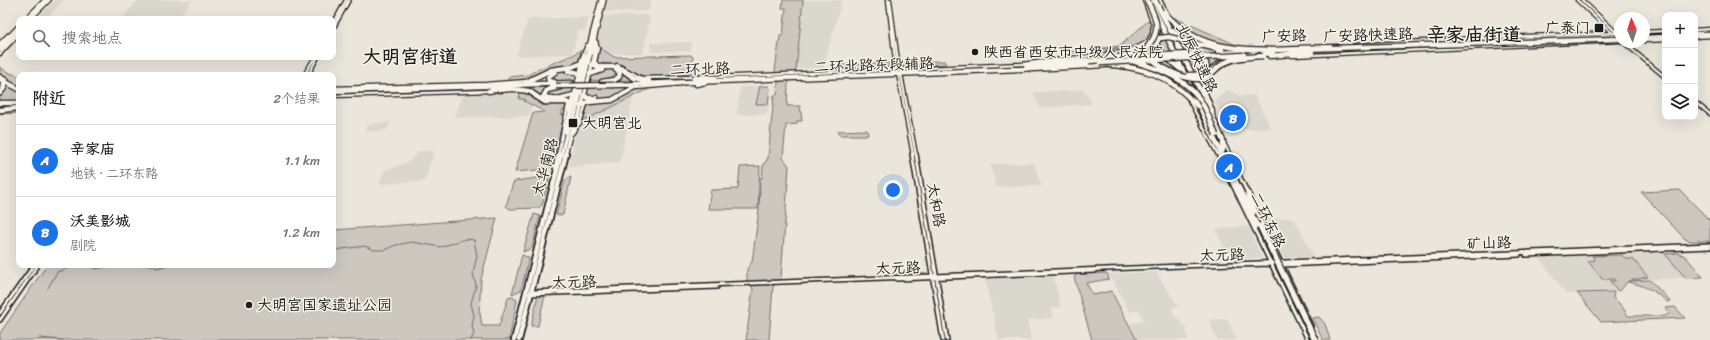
<!DOCTYPE html>
<html lang="zh">
<head>
<meta charset="utf-8">
<style>
  body { margin:0; font-family:Sriracha,"LXGW WenKai TC",sans-serif; background:#f2f2f2; color:#222 }
  .controls { position:absolute; right:12px; top:12px; display:grid; overflow:hidden; border-radius:8px; box-shadow:0 4px 16px #0002 }
  .controls button { width:36px; height:36px; display:grid; place-items:center; padding:0; border:0; border-bottom:1px solid #e0e0e0; background:#fff; color:#222; font:20px sans-serif }
  .compass { position:absolute; left:1614px; top:12px; width:36px; height:36px; border-radius:50%; background:#fff; box-shadow:0 4px 16px #0002; rotate:357deg }
  .you { position:absolute; left:893px; top:190px; width:14px; height:14px; margin:-10px; border:3px solid #fff; border-radius:50%; background:#1a73e8; box-shadow:0 0 0 6px #1a73e833 }
  .badge { display:grid; place-items:center; width:26px; height:26px; border-radius:50%; background:#1a73e8; color:#fff; font-size:13px; font-weight:700 }
  .pin { position:absolute; translate:-50% -50%; border:2px solid #fff; box-shadow:0 1px 4px #0006 }
  .list { margin:0; padding:0; list-style:none }
  h2 { display:flex; justify-content:space-between; align-items:center; height:52px; margin:0; padding:0 16px; font-size:17px }
  h2 small { font-size:13px; font-weight:400; color:#767676 }
  .list li { display:grid; grid-template-columns:26px 1fr auto; gap:12px; align-items:center; box-sizing:border-box; height:72px; padding:0 16px; border-top:1px solid #e0e0e0 }
  .list b { display:block; font-size:15px; white-space:nowrap }
  .list p { margin:0; font-size:13px; white-space:nowrap; color:#767676 }
  .list em { font-size:13px; font-style:normal; color:#767676 }
  .icon { flex:none; width:22px; height:22px; fill:none; stroke:currentColor; stroke-width:2; stroke-linecap:round; stroke-linejoin:round }
  .map { position:relative; flex:none; width:1710px; height:340px; overflow:hidden }
  .search { position:absolute; background:#fff; box-shadow:0 4px 16px #0002; left:16px; top:16px; width:320px; height:44px; display:flex; align-items:center; gap:10px; box-sizing:border-box; padding:0 14px; border-radius:8px; color:#767676; font-size:15px }
  .panel { position:absolute; background:#fff; box-shadow:0 4px 16px #0002; left:16px; top:72px; width:320px; height:196px; border-radius:8px }
  .map>svg:first-child { display:block }
  .built { fill:#dad7ce }
  .green { fill:#ccc8c0; stroke:#74726e }
  .lines { fill:none; stroke-linecap:round; stroke-linejoin:round }
  .stream { stroke:#6d6c68; stroke-width:1 }
  .secondary-far1-casing { stroke:#1c1c1c; stroke-width:5 }
  .secondary-casing { stroke:#1c1c1c; stroke-width:6 }
  .primary-far1-casing { stroke:#1c1c1c; stroke-width:6 }
  .primary-casing { stroke:#1c1c1c; stroke-width:8 }
  .highway-far1-casing { stroke:#1c1c1c; stroke-width:7 }
  .highway-casing { stroke:#1c1c1c; stroke-width:8 }
  .secondary-far1 { stroke:#f7f3e8; stroke-width:2.5 }
  .secondary { stroke:#f7f3e8; stroke-width:3 }
  .primary-far1 { stroke:#f7f3e8; stroke-width:3.5 }
  .primary { stroke:#f7f3e8; stroke-width:4.5 }
  .highway-far1 { stroke:#f7f3e8; stroke-width:4.5 }
  .highway { stroke:#f7f3e8; stroke-width:5.5 }
  .highway-bridge-far1-casing { stroke:#1c1c1c; stroke-width:7; stroke-linecap:butt }
  .highway-bridge-casing { stroke:#1c1c1c; stroke-width:8; stroke-linecap:butt }
  .highway-bridge-far1 { stroke:#f7f3e8; stroke-width:4.5 }
  .highway-bridge { stroke:#f7f3e8; stroke-width:5.5 }
  .poi-dot { fill:#1c1c1c; stroke:#f7f3e8; stroke-width:1.5 }
  .labels { text-anchor:middle; stroke-width:3; stroke-linejoin:round; paint-order:stroke }
  .poi-label { font-size:15px; fill:#1c1c1c; stroke:#f7f3e8; text-anchor:start }
  .street-label { font-size:15px; fill:#1c1c1c; stroke:#f7f3e8 }
  .district-label { font-size:19px; font-weight:bold; fill:#1c1c1c; stroke:#f7f3e8 }
</style>
</head>
<body>
<div class="map">
<svg width="1710" height="340" viewBox="0 0 1710 340">
  <rect width="100%" height="100%" fill="#eae6dc"/>
  <filter id="ink" filterUnits="userSpaceOnUse"><feTurbulence type="fractalNoise" baseFrequency=".025" numOctaves="2"/><feDisplacementMap in="SourceGraphic" scale="8" xChannelSelector="R" yChannelSelector="G"/><feConvolveMatrix kernelMatrix="1 2 1 2 8 2 1 2 1" color-interpolation-filters="sRGB"/></filter>
  <g filter="url(#ink)">
    <path class="built" d="M55,0H64L46,19H36Z
      M138,0H192L177,19H122Z
      M607,0H651L649,9L646,11L606,12L605,11Z
      M797,0H842L823,68L790,69Z
      M647,15L650,17L643,52L641,53L610,54L600,48L598,38L603,18L606,16Z
      M589,17L585,31H578L572,54L516,56L528,19Z
      M692,42L690,51L653,52L650,50L651,43Z
      M768,86L771,88L768,112L765,114L737,115L740,87Z
      M1084,90L1092,104L1040,108L1033,92Z
      M1228,90L1241,96L1254,95L1271,128L1229,130L1214,101Z
      M463,94H520L519,99H525L524,101L532,106L529,116L455,118Z
      M633,97L620,162L574,167L569,165L575,135L583,121Z
      M391,122L387,130L365,132L368,126L375,123Z
      M418,151H434L425,181L379,184L385,170L407,163L416,155Z
      M1034,163L1041,186L996,187L990,164Z
      M1294,218L1314,257L1284,258L1265,219Z
      M1248,226L1262,258L1230,259L1215,229Z
      M1681,252L1703,277L1611,281L1619,291L1566,294L1539,258Z
      M1156,272L1178,306L1171,308L1175,316L1186,327L1188,340H1138L1130,324L1144,320L1139,310L1130,312L1109,274Z
      M1053,275L1061,307L1051,308L1054,318L1027,320L1031,340H999L985,279Z
      M1227,319L1237,340H1217L1209,320Z"/>
    <path class="green" d="M783,0H803L796,70L788,84L787,106H800L802,121H797V124L786,125L783,158L789,166L781,278L773,287L769,340H746L753,288L747,281V269L752,262L759,210L760,178H762L763,166L768,158L774,95H777L778,83L775,70L780,36L783,35L786,8H782Z
      M1175,18L1239,46L1247,47L1256,58C1241,60 1213,67 1208,84C1206,91 1210,98 1213,105H1189C1187,101 1184,96 1181,92C1162,74 1131,68 1106,68L1100,53L1114,52H1106L1105,51L1118,48L1071,52L1120,46L1149,20Z
      M600,48L614,57L691,55L693,57L691,74L672,76L646,77L634,73L622,65L597,63Z
      M581,50L578,62C570,67 560,64 551,67C537,72 523,87 508,80L509,77L528,75L538,69L573,55Z
      M944,61L946,64L902,67V63Z
      M892,63V67L841,69V65Z
      M0,67L7,72L19,76V113L0,114Z
      M615,67L639,80L553,81L551,83H527L535,80L551,71L608,69Z
      M638,85L610,99L555,100L547,102L525,88Z
      M760,86H768L770,88L768,104H756Z
      M653,87L651,88L583,121L588,105L612,102L637,89Z
      M520,92L528,95L542,105H564L566,106V110H563L561,114L564,115L552,166L548,169L515,172L533,113L545,112L524,101L525,99H519Z
      M867,130L868,135H839L838,131Z
      M760,166L758,209H708L711,190L738,189L740,167Z
      M544,177L549,179L542,205L538,208L510,209L506,206L513,183L516,181Z
      M571,177L563,215H556L565,180Z
      M1680,190L1710,221V241H1691L1685,239L1641,192Z
      M534,214L540,216L532,248L523,252Z
      M497,218L481,279L479,313H480L482,326H499L508,298L512,297L517,300L509,340H0V333L47,265H333V230Z
      M1678,253L1685,256L1703,277L1686,278L1665,254Z
      M522,255L529,258L521,290L512,294Z
      M1622,255L1626,259H1633L1648,277L1628,281L1650,280L1670,301L1667,302C1655,290 1643,285 1627,282L1621,290L1618,291L1610,281H1615L1614,279H1602L1588,261L1595,260L1592,256Z
      M1107,273L1109,279L1086,283L1093,295L1111,291L1137,340H1092L1074,277L1078,274Z
      M1614,292L1613,298L1621,305L1628,316H1666L1669,313L1665,308L1675,307L1685,318L1601,322L1577,293Z
      M538,295H545L538,326H531Z
      M1319,317L1325,324L1330,340H1323L1312,318Z"/>
    <g class="lines">
      <path class="stream" d="M335,250L365,246L374,250H384L396,245L412,242L441,247L465,239L474,240L477,256L473,273L476,286L471,303L474,316L472,326L474,333L471,340
        M87,265L95,269L118,265
        M151,265L156,268L171,265
        M48,288L57,272L78,265
        M39,338L63,340"/>
      <defs>
        <path id="secondary-far1" d="M888,0L896,69
          M890,0L899,69
          M1160,0L1167,13
          M1577,0L1612,33
          M1582,0L1617,33
          M333,24L346,0
          M333,29L349,0
          M1695,30L1710,29
          M1644,32L1665,31
          M1695,33H1710
          M1644,37L1665,36
          M1456,41L1620,36
          M1623,42L1665,77
          M1627,42L1633,47
          M0,43L8,35
          M596,43L598,48L595,62L598,65
          M1354,45L1497,37L1620,33
          M1300,47L1339,46
          M0,54L19,34
          M1292,56L1620,41
          M579,65L587,45
          M617,65L642,78L700,77
          M1031,70L1105,66
          M898,74L913,155
          M901,74L916,155
          M304,75L315,57
          M308,75L318,57
          M0,76L7,80
          M714,77L1022,64L1123,52L1140,46L1148,41L1152,34L1153,24L1144,0
          M696,85L706,83
          M333,88L486,84L527,81
          M636,88L682,84
          M499,91L511,90
          M1205,91L1213,111V116
          M333,96L489,91
          M535,97L545,103
          M1190,102L1218,155
          M1695,102L1710,114
          M576,127L580,123L586,104
          M1224,143L1230,155
          M558,155L568,105"/>
        <path id="secondary" d="M912,154L943,340
          M916,154L947,340
          M1218,154L1308,340
          M1229,154L1248,194
          M556,171L555,167L558,154
          M1253,204L1311,326
          M1526,255L1710,247
          M1235,265L1271,264
          M1283,265L1519,255
          M897,279L1095,271
          M531,292L1710,245
          M529,294L717,287
          M0,313L34,265
          M0,320L38,265"/>
        <path id="primary-far1" d="M26,19L45,0
          M30,19L49,0
          M0,46L19,26
          M0,50L19,31
          M565,132L584,56
          M572,133L576,127L594,58L596,42
          M561,155L601,0
          M565,155L604,0"/>
        <path id="primary" d="M514,340L561,154
          M519,340L566,154"/>
        <path id="highway-far1" d="M1150,0L1222,155
          M1155,0L1206,102L1223,141V150
          M1164,12C1195,48 1231,49 1276,50
          M1173,30L1206,63
          M1695,36L1710,35
          M1160,38L1156,43L1158,50L1180,69
          M1644,40L1665,39
          M1185,41L1222,50
          M1273,50L1332,48
          M1218,53L1243,52
          M1262,54L1273,53
          M1245,56L1254,54
          M1270,56L1312,52
          M1043,63C1069,61 1132,61 1151,43C1157,37 1159,30 1158,21
          M592,64L596,67H618L634,78L649,81
          M1102,64C1143,67 1169,74 1197,106
          M1026,65L1045,63
          M568,71L576,72L579,75
          M590,74L602,70
          M0,79L19,89
          M694,79L704,77L715,78
          M526,82L551,70L572,67L582,63
          M554,82L549,81L548,77L555,72
          M602,82L614,80L619,77L620,72L616,70
          M614,85L1020,69L1100,63
          M560,87L547,90L543,97L558,99L574,95
          M507,88L529,91L545,102H566L569,103L571,108
          M333,91L571,83
          M489,91L503,88
          M0,93L4,88V82
          M1204,94C1202,77 1210,68 1225,61
          M584,95L588,98H596
          M0,103H19
          M581,106L589,102L612,100L637,86
          M0,110L19,108"/>
        <path id="highway" d="M1222,154L1257,226
          M1248,194L1253,212"/>
      </defs>
      <use href="#secondary-far1" class="secondary-far1-casing"/>
      <use href="#secondary" class="secondary-casing"/>
      <use href="#primary-far1" class="primary-far1-casing"/>
      <use href="#primary" class="primary-casing"/>
      <use href="#highway-far1" class="highway-far1-casing"/>
      <use href="#highway" class="highway-casing"/>
      <use href="#secondary-far1" class="secondary-far1"/>
      <use href="#secondary" class="secondary"/>
      <use href="#primary-far1" class="primary-far1"/>
      <use href="#primary" class="primary"/>
      <use href="#highway-far1" class="highway-far1"/>
      <use href="#highway" class="highway"/>
      <defs>
        <path id="highway-bridge-far1" d="M1147,0C1153,13 1161,25 1153,39C1150,44 1146,47 1146,53C1156,66 1187,83 1204,78C1211,76 1215,69 1221,65C1233,57 1249,57 1263,56
          M1160,38L1169,37L1185,41
          M1332,48L1620,39
          M1117,57L1193,54
          M1089,61L1103,60
          M1135,62C1159,68 1184,78 1199,98C1207,109 1211,123 1216,135
          M1100,63L1244,55
          M1188,75C1195,75 1201,75 1206,70V63
          M556,86L614,85"/>
        <path id="highway-bridge" d="M1260,226L1315,340"/>
      </defs>
      <use href="#highway-bridge-far1" class="highway-bridge-far1-casing"/>
      <use href="#highway-bridge" class="highway-bridge-casing"/>
      <use href="#highway-bridge-far1" class="highway-bridge-far1"/>
      <use href="#highway-bridge" class="highway-bridge"/>
    </g>
  </g>
  <g class="poi-dot">
    <rect x="1594" y="23" width="10" height="10" rx="2"/>
    <circle cx="975" cy="52" r="4"/>
    <rect x="568" y="118" width="10" height="10" rx="2"/>
    <circle cx="249" cy="305" r="4"/>
  </g>
  <g class="labels">
    <g class="poi-label">
      <text x="1590" y="33" text-anchor="end">广泰门</text>
      <text x="983" y="57">陕西省西安市中级人民法院</text>
      <text x="582" y="128">大明宫北</text>
      <text x="257" y="310">大明宫国家遗址公园</text>
    </g>
    <g class="street-label">
      <text transform="translate(1368 35) rotate(-2)" y="5">广安路快速路</text>
      <text transform="translate(1284 36) rotate(-2)" y="5">广安路</text>
      <text transform="translate(1197 58) rotate(64)" y="5">北辰快速路</text>
      <text transform="translate(874 65) rotate(-2)" y="5">二环北路东段辅路</text>
      <text transform="translate(700 69) rotate(-2)" y="5">二环北路</text>
      <text transform="translate(545 167) rotate(-75)" y="5">太华南路</text>
      <text transform="translate(936 205) rotate(80)" y="5">太和路</text>
      <text transform="translate(1268 220) rotate(64)" y="5">二环东路</text>
      <text transform="translate(1489 243) rotate(-2)" y="5">矿山路</text>
      <text transform="translate(1222 255) rotate(-2)" y="5">太元路</text>
      <text transform="translate(898 268) rotate(-2)" y="5">太元路</text>
      <text transform="translate(574 282) rotate(-2)" y="5">太元路</text>
    </g>
    <g class="district-label">
      <text x="1474" y="41">辛家庙街道</text>
      <text x="410" y="63">大明宫街道</text>
    </g>
  </g>
</svg>
<div class="controls">
<button>+</button>
<button>−</button>
<button><svg class="icon" aria-label="layers" viewBox="0 0 24 24"><path d="M12 4l9 5-9 5-9-5zM3 14l9 5 9-5"/></svg></button>
</div>
<svg class="compass" viewBox="-18 -18 36 36"><path d="M0-13l5 13h-10z" fill="#e53935"/><path d="M0 13l5-13h-10z" fill="#767676"/></svg>
<div class="you"></div>
<div class="pin badge" style="left:1229px;top:167px">A</div>
<div class="pin badge" style="left:1233px;top:118px">B</div>
<div class="search"><svg class="icon" aria-label="search" viewBox="0 0 24 24"><circle cx="10" cy="10" r="6"/><path d="M15 15l6 6"/></svg>搜索地点</div>
<section class="panel">
<h2>附近<small>2个结果</small></h2>
<ul class="list">
<li><span class="badge">A</span><div><b>辛家庙</b><p>地铁 · 二环东路</p></div><em>1.1 km</em></li>
<li><span class="badge">B</span><div><b>沃美影城</b><p>剧院</p></div><em>1.2 km</em></li>
</ul>
</section>
</div>
</body>
</html>
